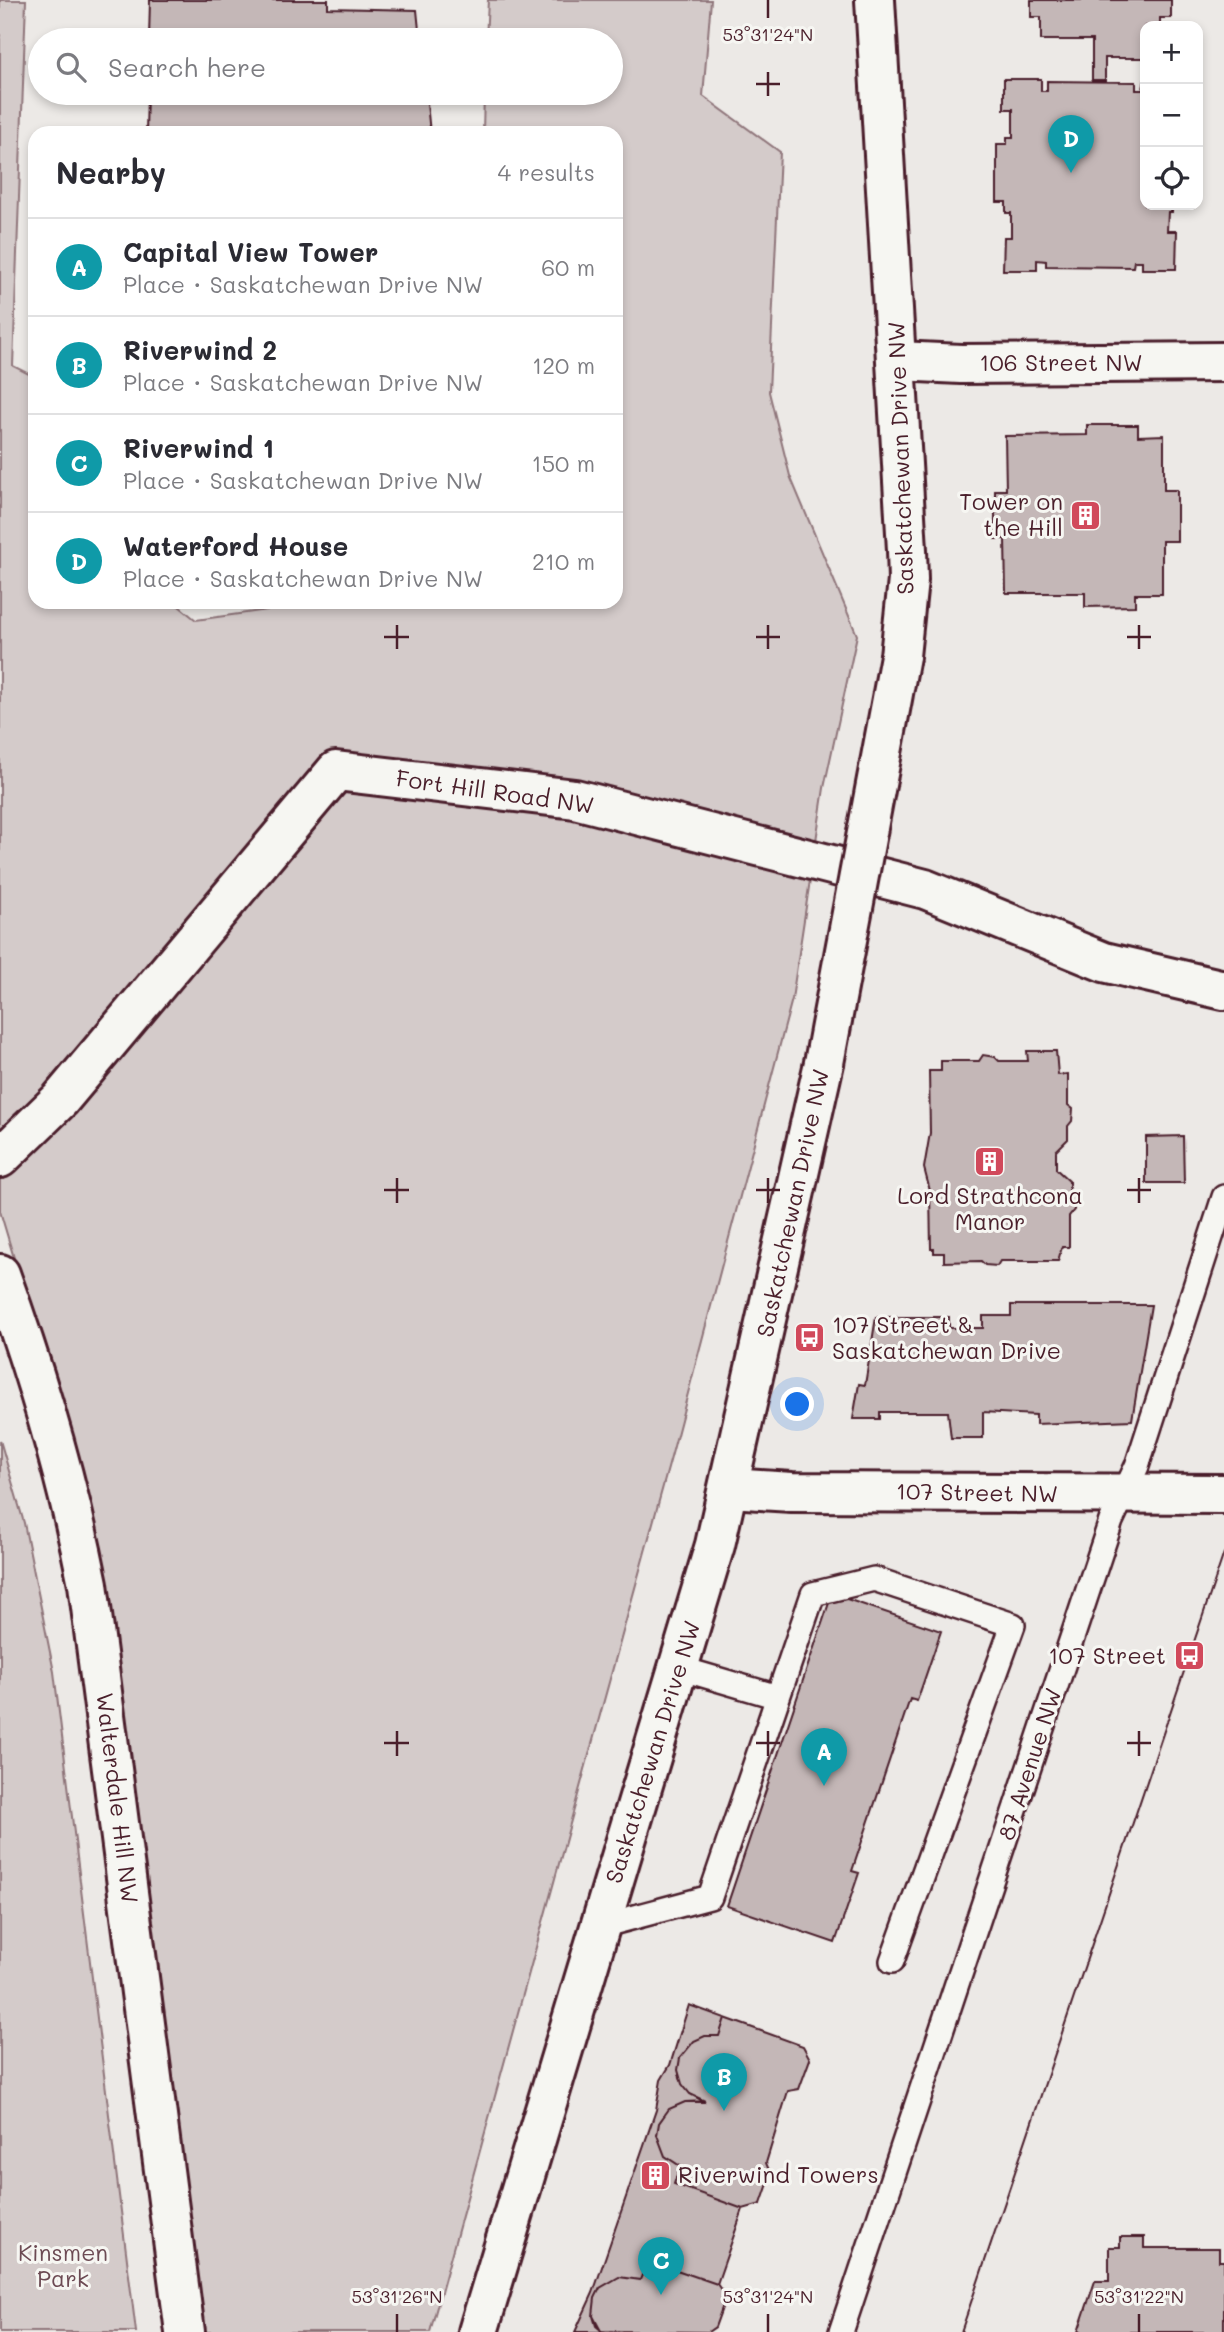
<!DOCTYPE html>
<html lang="en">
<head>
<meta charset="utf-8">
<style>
  body { margin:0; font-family:Mali,sans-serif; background:#f2f2f3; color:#2b2b33 }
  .controls { position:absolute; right:21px; top:21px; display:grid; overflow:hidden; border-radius:14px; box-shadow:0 4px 10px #0003 }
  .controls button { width:63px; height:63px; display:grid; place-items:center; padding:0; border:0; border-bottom:2px solid #e1e1e2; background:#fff; color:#2b2b33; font:35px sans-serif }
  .you { position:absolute; left:798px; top:1405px; width:24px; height:24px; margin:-18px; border:5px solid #fff; border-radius:50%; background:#1a73e8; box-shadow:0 0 0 10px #1a73e833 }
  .badge { display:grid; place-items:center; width:46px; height:46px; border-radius:50%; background:#7c3aed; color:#fff; font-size:23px; font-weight:700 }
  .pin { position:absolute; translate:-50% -58px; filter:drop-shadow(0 2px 4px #0008) }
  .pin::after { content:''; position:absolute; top:37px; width:24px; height:21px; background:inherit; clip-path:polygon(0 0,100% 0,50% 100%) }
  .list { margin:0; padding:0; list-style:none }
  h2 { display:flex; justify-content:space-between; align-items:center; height:91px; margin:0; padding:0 28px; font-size:30px }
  h2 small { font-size:23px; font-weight:400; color:#7c7c81 }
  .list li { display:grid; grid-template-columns:46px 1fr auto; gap:21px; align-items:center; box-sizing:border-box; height:98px; padding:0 28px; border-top:2px solid #e1e1e2 }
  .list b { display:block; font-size:26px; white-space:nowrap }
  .list p { margin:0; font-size:23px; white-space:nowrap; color:#7c7c81 }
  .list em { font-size:23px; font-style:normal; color:#7c7c81 }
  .icon { flex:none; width:38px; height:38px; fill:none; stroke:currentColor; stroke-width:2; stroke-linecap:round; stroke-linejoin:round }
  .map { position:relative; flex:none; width:1224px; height:2332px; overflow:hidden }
  .search { position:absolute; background:#fff; box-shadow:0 4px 10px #0003; left:28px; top:28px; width:595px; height:77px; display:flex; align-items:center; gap:18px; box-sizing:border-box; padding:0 24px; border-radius:38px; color:#7c7c81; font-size:26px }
  .panel { position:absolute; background:#fff; box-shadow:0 4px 10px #0003; left:28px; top:126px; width:595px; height:483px; border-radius:21px }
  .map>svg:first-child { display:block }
  .green { fill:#d4cbca; stroke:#8f757a; stroke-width:2 }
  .building { fill:#c4b7b7; stroke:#4a1f2b; stroke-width:2 }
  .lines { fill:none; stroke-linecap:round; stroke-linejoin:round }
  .service-casing { stroke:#4a1f2b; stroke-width:28 }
  .minor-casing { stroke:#4a1f2b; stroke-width:44 }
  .tertiary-casing { stroke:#4a1f2b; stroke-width:44 }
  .secondary-casing { stroke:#4a1f2b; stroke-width:44 }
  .service { stroke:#f6f6f2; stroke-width:23 }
  .minor { stroke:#f6f6f2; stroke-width:38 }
  .tertiary { stroke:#f6f6f2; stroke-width:38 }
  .secondary { stroke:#f6f6f2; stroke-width:38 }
  .tram { stroke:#4a1f2b; stroke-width:2 }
  .secondary-bridge-casing { stroke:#4a1f2b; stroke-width:44; stroke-linecap:butt }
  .secondary-bridge { stroke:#f6f6f2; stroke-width:38 }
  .ticks { fill:none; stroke:#4a1f2b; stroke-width:2.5 }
  .labels { text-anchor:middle; stroke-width:6; stroke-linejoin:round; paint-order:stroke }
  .street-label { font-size:23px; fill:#4a1f2b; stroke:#f6f6f2 }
  .poi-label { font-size:23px; fill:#4a1f2b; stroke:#f6f6f2; text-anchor:end }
  .park-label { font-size:23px; fill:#6c4a53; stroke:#f6f6f2 }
  .ticks-label { font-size:18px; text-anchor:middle; fill:#4a1f2b; stroke:#f6f6f2; stroke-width:6; stroke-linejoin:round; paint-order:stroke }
</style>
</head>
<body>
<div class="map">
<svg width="1224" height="2332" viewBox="0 0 1224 2332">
  <rect width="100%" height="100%" fill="#ece9e6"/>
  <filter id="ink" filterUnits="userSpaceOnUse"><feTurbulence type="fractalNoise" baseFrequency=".0143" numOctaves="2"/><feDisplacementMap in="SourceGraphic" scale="14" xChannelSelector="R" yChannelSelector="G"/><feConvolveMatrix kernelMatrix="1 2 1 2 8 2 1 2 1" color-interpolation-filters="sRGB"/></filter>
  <g filter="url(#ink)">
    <path class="green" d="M0,0H26L13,366L35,377V602H174L196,620L324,602H616V133H483L484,93H611V40H486L488,0H711L703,96L780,152L769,392L790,476L857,635L824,788L792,999L673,1450L430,2332H199L68,1439L0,1211Z
      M0,1440L24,1523L54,1672L136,2332H0Z"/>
    <path class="building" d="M150,0H328V8L417,10L420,40H149Z
      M1031,0H1171V18H1160V26H1145L1144,58H1105V80H1092V40H1041V17H1031Z
      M1004,79H1041V91H1047V81L1136,82V90H1143L1145,79V205H1182H1172V212H1168L1167,231H1177L1176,269H1142V261H1134L1133,267L1046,266V261L1037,260V270H1003L1004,237H1011V213H1006V202H997V144H1007V137H1013V109H1004Z
      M147,93H426L430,133H146Z
      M1087,425H1138V436L1164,435V490H1177V541H1162V594H1135V606L1085,607V593H1006L1005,539H995V490H1006L1005,436L1087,435Z
      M1027,1051H1056L1058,1075L1068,1074V1105L1073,1109L1072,1121L1068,1126V1139L1056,1151V1169L1069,1181V1194L1074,1198V1210L1069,1216V1247H1062L1058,1261H1000L997,1266L985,1265L981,1261L944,1262V1253H934V1249H931L930,1191L924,1168L930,1133L929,1071H941V1061H979L983,1055L995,1057L999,1061H1028Z
      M1183,1136L1184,1183H1146V1137Z
      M1011,1305H1151L1132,1420L1036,1424V1415L983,1412V1438H951L948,1412H880V1419H853L859,1384L865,1385L876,1317H949V1328H983V1316H1011Z
      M832,1594L941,1631L917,1701L910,1699L852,1871L859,1873L835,1943L727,1906Z
      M689,2005L725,2018L719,2036H705L694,2041L680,2058L678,2070L682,2084L690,2094L705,2101L685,2102L669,2109L659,2123L657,2135L665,2156L680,2166L674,2184L743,2209L717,2284L648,2260L640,2280L619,2277L600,2288L595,2298L593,2316L596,2326L603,2332H575L593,2293L656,2110L661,2080L670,2065Z
      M725,2018L803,2046L810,2059L799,2089L788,2091L766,2163L771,2175L761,2204L743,2209L674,2184L680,2166L665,2156L657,2135L659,2123L669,2109L685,2102H705L690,2094L682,2084L678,2070L680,2058L694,2041L705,2036H719Z
      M1120,2237H1144V2248H1219V2261H1224V2332H1078L1095,2281H1109V2247H1120Z
      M648,2260L717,2284L726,2297L715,2327L708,2332L601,2331L593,2316L595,2298L600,2288L619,2277L640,2280Z"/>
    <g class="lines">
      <defs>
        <path id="service" d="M679,1668L778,1697
          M601,1926L710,1897L813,1594L874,1579L1013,1625L892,1961
          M841,2332L1111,1521L1137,1466L1224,1197"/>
        <path id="minor" d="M0,1158L60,1100L336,771L575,799L925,889L1104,962L1224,990
          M729,1488L792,1492L1224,1494"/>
        <path id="tertiary" d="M898,361L961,364L1224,362"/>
        <path id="secondary" d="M875,0L907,550L908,580L900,656
          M0,1274C37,1376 67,1477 88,1584L185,2332
          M478,2332L715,1545L824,1063"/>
      </defs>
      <use href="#service" class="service-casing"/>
      <use href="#minor" class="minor-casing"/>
      <use href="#tertiary" class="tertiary-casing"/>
      <use href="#secondary" class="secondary-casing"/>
      <use href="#service" class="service"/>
      <use href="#minor" class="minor"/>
      <use href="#tertiary" class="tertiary"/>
      <use href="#secondary" class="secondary"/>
      <path class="tram" d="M961,2332L1224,1553"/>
      <defs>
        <path id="secondary-bridge" d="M824,1063L900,656"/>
      </defs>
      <use href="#secondary-bridge" class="secondary-bridge-casing"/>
      <use href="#secondary-bridge" class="secondary-bridge"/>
    </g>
  </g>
  <path class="ticks" d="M768,0V18M768,72V96M756,84H780M397,625V649M768,625V649M1139,625V649M384,637H409M756,637H780M1127,637H1151M397,1178V1203M768,1178V1203M1139,1178V1203M384,1190H409M756,1190H780M1127,1190H1151M397,1731V1756M768,1731V1756M1139,1731V1756M384,1743H409M756,1743H780M1127,1743H1151M397,2314V2332M768,2314V2332M1139,2314V2332"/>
  <defs>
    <symbol id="building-square" viewBox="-11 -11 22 22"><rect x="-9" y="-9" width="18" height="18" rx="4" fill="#d1495b" stroke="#f6f6f2"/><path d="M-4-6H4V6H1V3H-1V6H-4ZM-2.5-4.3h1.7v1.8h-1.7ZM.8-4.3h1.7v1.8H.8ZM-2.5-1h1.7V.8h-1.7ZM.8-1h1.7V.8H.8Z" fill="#fff"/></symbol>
    <symbol id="bus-square" viewBox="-11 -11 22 22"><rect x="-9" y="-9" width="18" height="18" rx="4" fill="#d1495b" stroke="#f6f6f2"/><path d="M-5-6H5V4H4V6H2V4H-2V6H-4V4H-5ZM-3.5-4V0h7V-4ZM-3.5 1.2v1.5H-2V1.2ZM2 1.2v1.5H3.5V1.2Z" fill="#fff"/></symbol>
  </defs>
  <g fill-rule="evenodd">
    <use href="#building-square" x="1068" y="498" width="35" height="35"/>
    <use href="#building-square" x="972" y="1144" width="35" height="35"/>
    <use href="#bus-square" x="792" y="1320" width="35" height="35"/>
    <use href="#bus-square" x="1172" y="1638" width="35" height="35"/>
    <use href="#building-square" x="638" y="2158" width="35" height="35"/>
  </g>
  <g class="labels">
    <g class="street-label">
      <text x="1061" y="371">106 Street NW</text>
      <text transform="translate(901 458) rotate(-92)" y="8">Saskatchewan Drive NW</text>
      <text transform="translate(495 792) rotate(8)" y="8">Fort Hill Road NW</text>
      <text transform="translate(793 1203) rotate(-78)" y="8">Saskatchewan Drive NW</text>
      <text transform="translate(977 1493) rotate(1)" y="8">107 Street NW</text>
      <text transform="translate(653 1752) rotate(-73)" y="8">Saskatchewan Drive NW</text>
      <text transform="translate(1030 1764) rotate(-72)" y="8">87 Avenue NW</text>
      <text transform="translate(117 1798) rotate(83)" y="8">Walterdale Hill NW</text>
    </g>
    <g class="poi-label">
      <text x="1063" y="510">Tower on<tspan x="1063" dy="26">the Hill</tspan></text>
      <text x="990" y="1204" text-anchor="middle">Lord Strathcona<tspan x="990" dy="26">Manor</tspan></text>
      <text x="832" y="1333" text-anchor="start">107 Street &amp;<tspan x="832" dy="26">Saskatchewan Drive</tspan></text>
      <text x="1166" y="1664">107 Street</text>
      <text x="678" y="2183" text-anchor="start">Riverwind Towers</text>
    </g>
    <g class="park-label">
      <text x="63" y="2261">Kinsmen<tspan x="63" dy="26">Park</tspan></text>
    </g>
  </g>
  <g class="ticks-label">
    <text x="768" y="41">53°31'24"N</text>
    <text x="397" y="2303">53°31'26"N</text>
    <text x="768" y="2303">53°31'24"N</text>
    <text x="1139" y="2303">53°31'22"N</text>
  </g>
</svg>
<div class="controls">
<button>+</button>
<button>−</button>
<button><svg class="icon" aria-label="locate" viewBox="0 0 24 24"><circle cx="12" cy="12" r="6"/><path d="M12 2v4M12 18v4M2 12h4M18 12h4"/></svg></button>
</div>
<div class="you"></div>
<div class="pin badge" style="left:824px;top:1786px;background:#0f9aa8">A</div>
<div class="pin badge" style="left:724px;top:2111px;background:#0f9aa8">B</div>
<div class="pin badge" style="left:661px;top:2295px;background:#0f9aa8">C</div>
<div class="pin badge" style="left:1071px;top:173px;background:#0f9aa8">D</div>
<div class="search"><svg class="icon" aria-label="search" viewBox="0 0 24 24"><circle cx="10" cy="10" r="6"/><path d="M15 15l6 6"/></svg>Search here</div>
<section class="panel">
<h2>Nearby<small>4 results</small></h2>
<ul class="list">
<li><span class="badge" style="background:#0f9aa8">A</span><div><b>Capital View Tower</b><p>Place · Saskatchewan Drive NW</p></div><em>60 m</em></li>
<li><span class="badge" style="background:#0f9aa8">B</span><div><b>Riverwind 2</b><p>Place · Saskatchewan Drive NW</p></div><em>120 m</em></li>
<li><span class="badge" style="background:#0f9aa8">C</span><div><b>Riverwind 1</b><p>Place · Saskatchewan Drive NW</p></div><em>150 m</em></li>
<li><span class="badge" style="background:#0f9aa8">D</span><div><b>Waterford House</b><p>Place · Saskatchewan Drive NW</p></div><em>210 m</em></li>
</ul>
</section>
</div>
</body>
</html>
